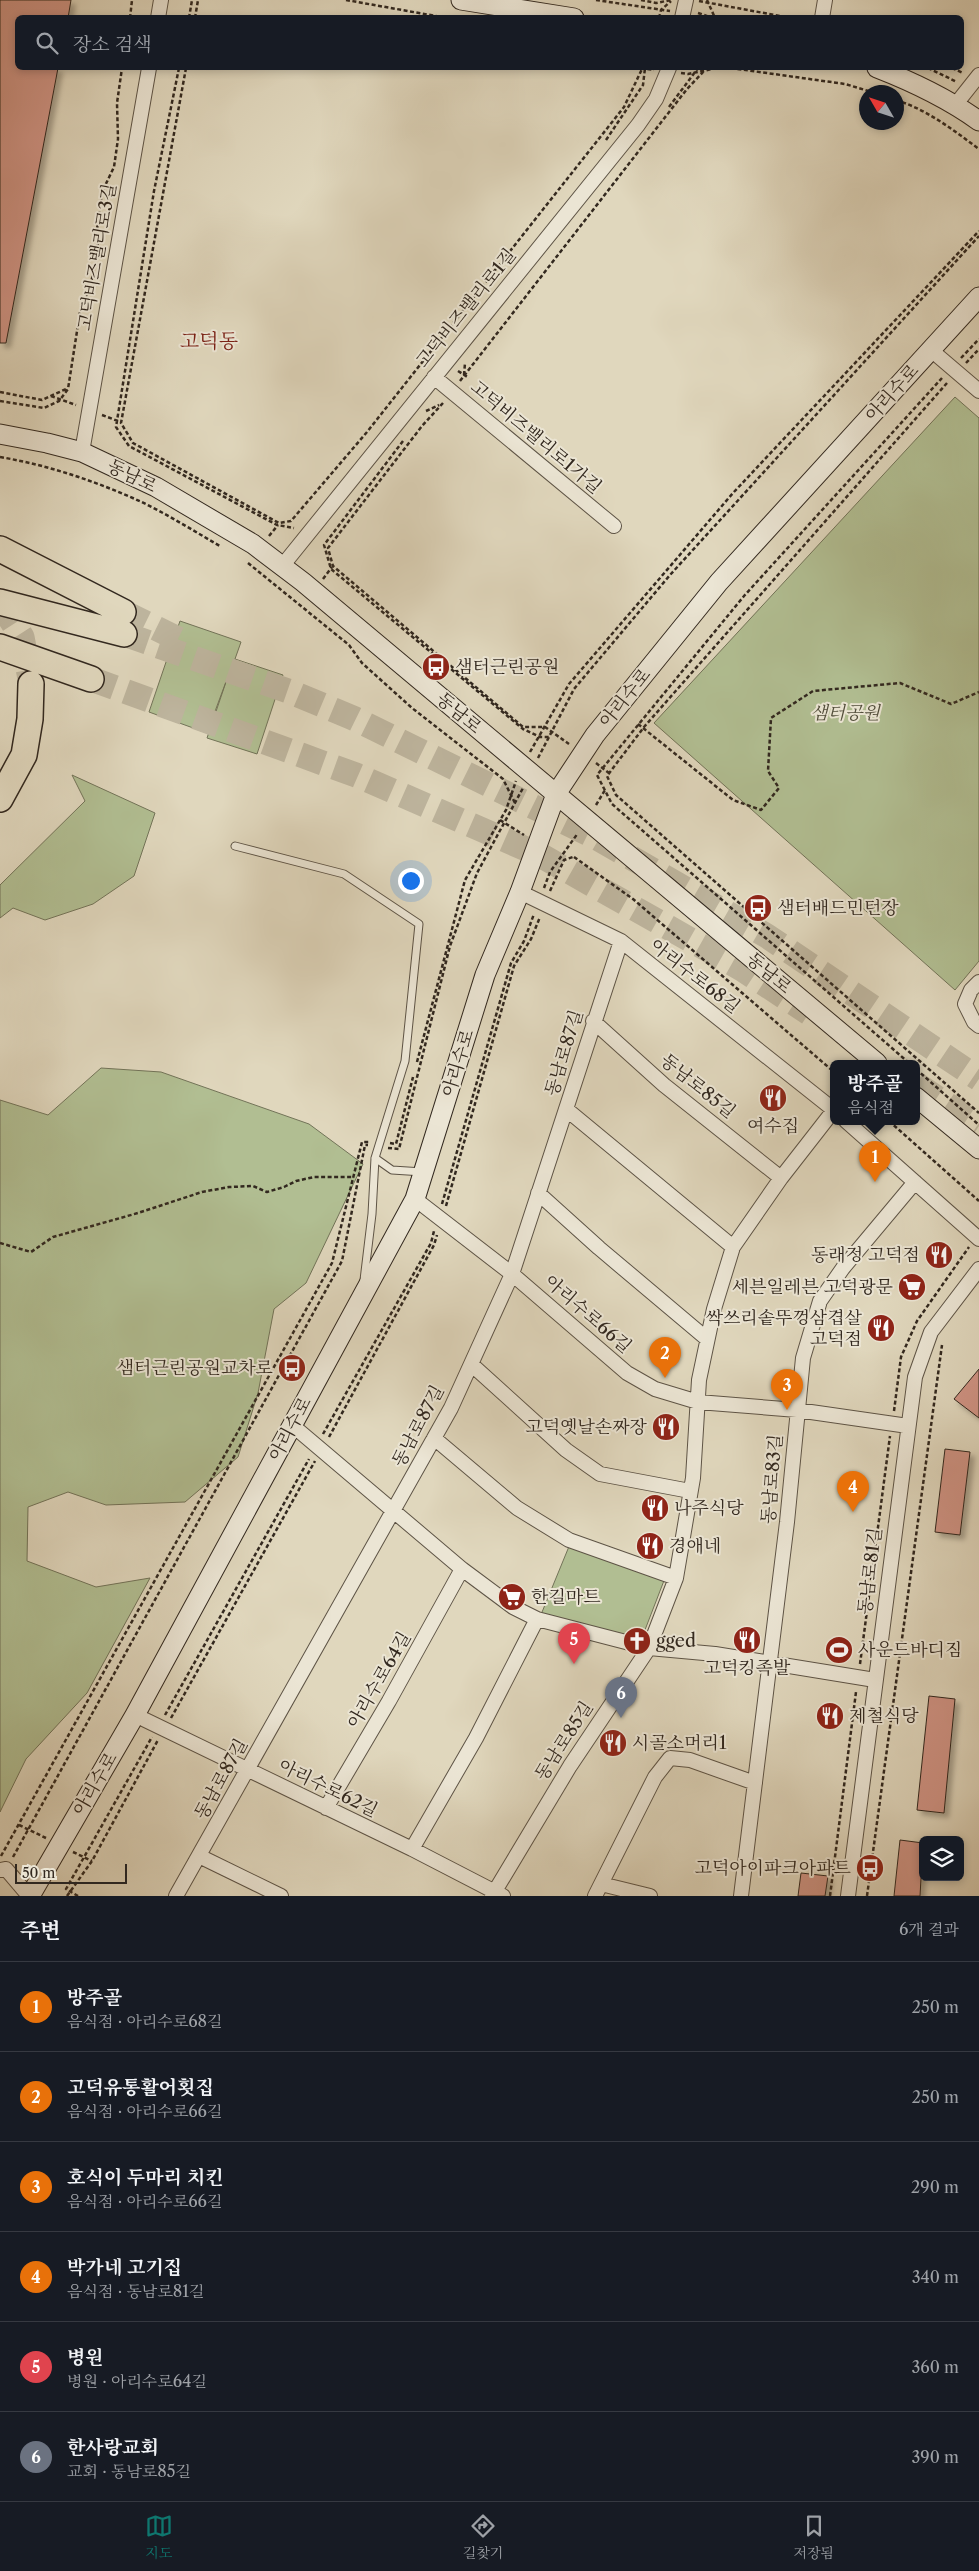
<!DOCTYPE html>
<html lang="ko">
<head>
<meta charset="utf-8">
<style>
  body { margin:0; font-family:"Libre Caslon Text","Noto Serif KR",serif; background:#242831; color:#f1f3f6 }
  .controls { position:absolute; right:15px; bottom:15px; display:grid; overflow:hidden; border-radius:8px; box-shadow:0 2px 8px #0003 }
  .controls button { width:45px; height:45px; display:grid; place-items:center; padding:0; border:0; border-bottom:1px solid #363941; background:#171b24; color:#f1f3f6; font:25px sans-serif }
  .compass { position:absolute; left:859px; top:85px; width:45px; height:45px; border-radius:50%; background:#171b24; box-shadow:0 2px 8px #0003; rotate:309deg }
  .scale { position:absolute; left:15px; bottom:12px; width:112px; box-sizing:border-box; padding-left:5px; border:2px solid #32281f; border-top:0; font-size:14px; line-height:18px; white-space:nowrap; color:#32281f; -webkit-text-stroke:4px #ebe5d4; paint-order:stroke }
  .you { position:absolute; left:410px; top:880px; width:18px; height:18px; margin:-12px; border:4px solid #fff; border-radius:50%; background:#1a73e8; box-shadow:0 0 0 8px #1a73e833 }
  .badge { display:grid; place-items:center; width:32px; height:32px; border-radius:50%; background:#0f766e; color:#fff; font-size:16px; font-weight:700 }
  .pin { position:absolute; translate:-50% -41px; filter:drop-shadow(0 1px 2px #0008) }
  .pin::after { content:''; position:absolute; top:26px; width:18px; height:15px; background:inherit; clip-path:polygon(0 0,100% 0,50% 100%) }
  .popup { position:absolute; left:830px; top:1060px; width:90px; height:65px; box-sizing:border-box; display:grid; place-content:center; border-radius:8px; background:#171b24; filter:drop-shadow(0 1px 4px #0005); font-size:16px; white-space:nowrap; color:#9ea1a6 }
  .popup b { font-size:19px; color:#f1f3f6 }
  .popup::after { content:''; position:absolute; left:50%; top:100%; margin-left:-10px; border:10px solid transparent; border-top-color:#171b24 }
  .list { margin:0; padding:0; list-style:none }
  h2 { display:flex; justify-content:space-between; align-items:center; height:65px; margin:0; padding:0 20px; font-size:21px }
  h2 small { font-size:16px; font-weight:400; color:#9ea1a6 }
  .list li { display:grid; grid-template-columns:32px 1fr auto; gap:15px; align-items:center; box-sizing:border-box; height:90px; padding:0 20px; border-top:1px solid #363941 }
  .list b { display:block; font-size:19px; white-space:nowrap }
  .list p { margin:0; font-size:16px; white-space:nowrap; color:#9ea1a6 }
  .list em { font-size:16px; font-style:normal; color:#9ea1a6 }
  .icon { flex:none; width:28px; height:28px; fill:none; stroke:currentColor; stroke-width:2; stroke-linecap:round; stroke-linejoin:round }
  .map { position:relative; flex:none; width:979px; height:1896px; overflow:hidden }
  .search { position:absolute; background:#171b24; box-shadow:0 2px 8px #0003; left:15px; right:15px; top:15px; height:55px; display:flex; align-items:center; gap:12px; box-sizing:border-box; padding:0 18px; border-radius:8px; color:#9ea1a6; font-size:19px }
  .sheet { height:605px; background:#171b24 }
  nav { display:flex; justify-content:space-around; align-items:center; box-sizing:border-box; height:70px; border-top:1px solid #363941; background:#171b24; font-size:14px; color:#9ea1a6 }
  nav a { display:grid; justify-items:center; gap:2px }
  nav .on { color:#0f766e }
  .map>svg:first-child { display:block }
  .green { fill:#b1be92; stroke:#727358 }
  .building { fill:#d09485; stroke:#32281f; filter:url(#shadow) }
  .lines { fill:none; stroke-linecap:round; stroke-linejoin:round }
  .highway-tunnel { stroke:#bdb49d; stroke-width:25; stroke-dasharray:25 12; stroke-linecap:butt }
  .lane-casing { stroke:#5e5446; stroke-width:9 }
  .street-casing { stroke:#5e5446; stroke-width:16 }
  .secondary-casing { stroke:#32281f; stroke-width:21 }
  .highway-casing { stroke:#32281f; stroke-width:28 }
  .path { stroke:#32281f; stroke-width:2.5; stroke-dasharray:4 2.5; stroke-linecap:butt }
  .lane { stroke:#ebe5d4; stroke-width:7 }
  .street { stroke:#ebe5d4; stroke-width:14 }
  .secondary { stroke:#ebe5d4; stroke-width:19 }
  .highway { stroke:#e0d7bd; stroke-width:25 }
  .labels { text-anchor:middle; stroke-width:4; stroke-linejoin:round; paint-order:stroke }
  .street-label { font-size:18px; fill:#32281f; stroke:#ebe5d4 }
  .poi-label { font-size:18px; fill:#32281f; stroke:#ebe5d4; text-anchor:start }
  .park-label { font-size:18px; font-style:italic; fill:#524e3c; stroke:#ebe5d4 }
  .quarter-label { font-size:20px; fill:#7a1f14; stroke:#ebe5d4 }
</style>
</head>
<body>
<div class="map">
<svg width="979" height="1896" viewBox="0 0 979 1896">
  <defs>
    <filter id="shadow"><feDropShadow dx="4.5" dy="4.5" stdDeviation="2.5" flood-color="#0004"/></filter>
  </defs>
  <rect width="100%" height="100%" fill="#e0d7bd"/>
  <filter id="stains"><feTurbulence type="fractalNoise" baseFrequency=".004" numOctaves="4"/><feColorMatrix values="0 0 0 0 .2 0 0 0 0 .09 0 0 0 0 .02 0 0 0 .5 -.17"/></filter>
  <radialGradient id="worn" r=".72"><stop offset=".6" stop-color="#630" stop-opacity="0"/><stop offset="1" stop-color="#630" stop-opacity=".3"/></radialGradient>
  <path class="green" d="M955,397L979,418V961L955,990L654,723Z
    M180,621L241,642L235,659L283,675L257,754L207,738L227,679L207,733L149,712Z
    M72,775L155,813L134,876L93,904L45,920L13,908L0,918V885L85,801Z
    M101,1068L161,1072L309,1124L363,1164L306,1283L274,1309L258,1393L238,1457L185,1502L106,1505L68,1492L28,1507L27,1561L96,1587L150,1578L87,1693L26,1759L0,1812V1100L48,1115Z
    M570,1544L665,1578L638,1648L540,1617Z"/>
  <path class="building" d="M0,0H71L68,18H18V68H58L6,343H0Z
    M979,1369V1418L954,1399Z
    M945,1449L970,1452L960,1535L935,1532Z
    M929,1696L955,1699L944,1813L917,1810Z
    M900,1840L923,1843L920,1896H894Z
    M801,1873L828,1876L825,1896H798Z"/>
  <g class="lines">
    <path class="highway-tunnel" d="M0,603L22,637L31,684
      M123,612L178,639
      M124,634L291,692L353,718L597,838L767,936L979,1079
      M91,679L356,775L540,855L742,969L809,1013
      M916,1084L979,1126"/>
    <defs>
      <path id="lane" d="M235,846L344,874L419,924L405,1061L375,1158L372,1214L364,1280
        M375,1158L392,1170L423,1172"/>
      <path id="street" d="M158,18L161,0
        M682,18L686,0
        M822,18L825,0
        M956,104L979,75
        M931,350L979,391
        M434,377L614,526
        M82,452L149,68
        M283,565L638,125L656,99L669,68
        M520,892L621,941L834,1110
        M979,982L971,990L965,1004L974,1022L979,1026
        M593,1021L664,1085L781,1178
        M566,1109L733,1247
        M846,1121L979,1239
        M538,1193L599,1248L707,1339
        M415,1199L512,1274L627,1373L655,1389L698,1402L797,1410L908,1426
        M471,1364L566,1450L600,1474L690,1491
        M292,1425L462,1569L513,1607L537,1619L649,1648L715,1654L875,1680
        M434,1438L517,1508L569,1540L676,1578
        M135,1715L412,1849L503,1896
        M326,1808L389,1701L462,1569
        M412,1849L476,1738L537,1619
        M199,1856L281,1896
        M0,1870L6,1869L29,1896
        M601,1884L650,1896
        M176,1896L451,1408L512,1274L621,941
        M492,1896L570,1766L649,1648L676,1578L693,1478L699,1380L714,1309L733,1247L781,1178L834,1110
        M595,1896L655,1777L670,1758L690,1760L755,1783
        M741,1896L787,1522L803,1358L820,1301L843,1268L915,1182
        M848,1896L915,1377L931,1332L979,1269"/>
      <path id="secondary" d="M461,0L574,18
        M877,68C913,82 947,98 979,121
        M0,434L47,443L82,452L156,487L253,544L303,582L877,1063
        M916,1097L979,1149
        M30,1896L135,1715L415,1199L485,975L520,892L556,794L595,735L719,582L979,297"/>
      <path id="highway" d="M0,549L123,612
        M0,602L124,634
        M0,647L91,679
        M0,799L24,755L30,719L31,684"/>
    </defs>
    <use href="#lane" class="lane-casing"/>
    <use href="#street" class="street-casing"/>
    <use href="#secondary" class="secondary-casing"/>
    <use href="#highway" class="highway-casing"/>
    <path class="path" d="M346,0L447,18
      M596,0L670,11
      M641,0L656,3L671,0
      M707,0L715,18
      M699,1L791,18
      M698,13L713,18
      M130,18L132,0
      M189,18L192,0
      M195,18L198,0
      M659,18L661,10L671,1
      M179,68L154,191L116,427L129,446L277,525L294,528
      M186,68L121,423L133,443L279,523L291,521L367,432L624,107L642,69
      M641,68L654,70
      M731,68L845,84L872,92
      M928,68L957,82
      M952,68L963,73
      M681,73L688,74L717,68
      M896,100C928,110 953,130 979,149
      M669,107L698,68
      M606,140L643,85L645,68
      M961,358L979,339
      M966,363L979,349
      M458,371L469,378
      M464,375L465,363
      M460,381L687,89L705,70
      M947,383L644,727L607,776L616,795L979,1113
      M0,392L42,400L66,389
      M51,396L76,405
      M0,401L44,408L59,401L68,389L80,312L91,283L98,251L97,229L102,192L114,167L118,139L117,103L122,68
      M443,403L422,426L328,548L333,566L523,727H545L569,744
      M426,411L439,405
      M102,415L118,421
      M403,441L324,545L331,569L523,729L540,737H549
      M0,457C47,465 92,480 135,499C164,512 192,530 220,546
      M269,536L278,525
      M248,563L349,645L362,663L412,708L503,779L515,803
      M323,579L332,567
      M638,724L733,800L761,810L779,788L768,771L771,718L813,691L900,683L951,704L979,692
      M530,752L569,684L733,493L979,231
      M538,758L574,689L670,575L979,236
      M596,763L609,773
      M596,805L605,790
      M500,820L524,835
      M574,857L633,899L834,1072
      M544,888L550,872L578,833
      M550,891L564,860L573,857
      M417,1062L465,880L506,810L516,781
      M909,1063L612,804L597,775L744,596L942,378
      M916,1069L979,1125
      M889,1121L979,1201
      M390,1143L396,1144L413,1077
      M388,1148L399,1149L450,946L477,873L523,788
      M442,1204L511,963L524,941L534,914
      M446,1206L514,966L531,939L540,917
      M0,1243L31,1252L53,1237L138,1213L202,1192L229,1187L253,1186L267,1192L284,1187L296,1181L314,1177H354
      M894,1411L901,1357L917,1321L969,1247
      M323,1434L431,1243L434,1231
      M329,1437L434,1245L437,1235
      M860,1664L890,1436
      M165,1715L309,1459
      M171,1718L315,1461
      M19,1825L46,1838
      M73,1852L92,1861
      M1,1856L332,1263L362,1142H370
      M13,1857L342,1261L365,1145H368
      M67,1896L92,1861L158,1740
      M78,1896L66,1889L152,1737
      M830,1896L856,1692
      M867,1896L942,1345"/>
    <use href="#lane" class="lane"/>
    <use href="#street" class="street"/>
    <use href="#secondary" class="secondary"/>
    <use href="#highway" class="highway"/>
  </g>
  <defs>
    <symbol id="bus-disc" viewBox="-11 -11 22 22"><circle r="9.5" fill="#8f2418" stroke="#ebe5d4"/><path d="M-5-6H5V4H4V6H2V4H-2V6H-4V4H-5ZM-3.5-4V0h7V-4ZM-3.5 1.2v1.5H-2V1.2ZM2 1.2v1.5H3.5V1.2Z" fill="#fff"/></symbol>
    <symbol id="restaurant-disc" viewBox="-11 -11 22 22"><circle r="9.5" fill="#8f2418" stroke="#ebe5d4"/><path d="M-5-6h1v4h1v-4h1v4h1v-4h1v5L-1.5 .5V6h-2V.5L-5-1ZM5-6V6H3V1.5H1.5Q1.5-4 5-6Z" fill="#fff"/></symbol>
    <symbol id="supermarket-disc" viewBox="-11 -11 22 22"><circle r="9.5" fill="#8f2418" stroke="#ebe5d4"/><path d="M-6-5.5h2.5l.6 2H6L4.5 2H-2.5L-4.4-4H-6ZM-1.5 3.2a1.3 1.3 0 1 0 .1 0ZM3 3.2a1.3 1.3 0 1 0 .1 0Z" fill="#fff"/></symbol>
    <symbol id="church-disc" viewBox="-11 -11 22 22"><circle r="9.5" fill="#8f2418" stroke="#ebe5d4"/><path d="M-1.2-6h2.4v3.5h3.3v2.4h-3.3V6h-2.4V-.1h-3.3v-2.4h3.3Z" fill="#fff"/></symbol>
    <symbol id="stadium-disc" viewBox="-11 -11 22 22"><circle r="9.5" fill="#8f2418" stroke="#ebe5d4"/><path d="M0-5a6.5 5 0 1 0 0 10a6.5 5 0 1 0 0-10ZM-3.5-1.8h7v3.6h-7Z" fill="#fff"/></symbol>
  </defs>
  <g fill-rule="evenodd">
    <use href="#bus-disc" x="420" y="651" width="32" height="32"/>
    <use href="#bus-disc" x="742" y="892" width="32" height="32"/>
    <use href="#restaurant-disc" x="757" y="1082" width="32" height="32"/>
    <use href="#restaurant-disc" x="923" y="1239" width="32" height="32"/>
    <use href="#supermarket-disc" x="896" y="1271" width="32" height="32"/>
    <use href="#restaurant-disc" x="865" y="1312" width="32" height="32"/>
    <use href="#bus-disc" x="276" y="1352" width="32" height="32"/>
    <use href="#restaurant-disc" x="650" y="1411" width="32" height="32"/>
    <use href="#restaurant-disc" x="639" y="1492" width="32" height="32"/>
    <use href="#restaurant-disc" x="634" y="1530" width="32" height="32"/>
    <use href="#supermarket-disc" x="496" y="1581" width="32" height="32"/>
    <use href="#restaurant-disc" x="731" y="1624" width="32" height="32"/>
    <use href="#church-disc" x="621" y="1625" width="32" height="32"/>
    <use href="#stadium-disc" x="823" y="1634" width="32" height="32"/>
    <use href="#restaurant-disc" x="814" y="1700" width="32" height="32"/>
    <use href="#restaurant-disc" x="597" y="1727" width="32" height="32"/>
    <use href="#bus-disc" x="854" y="1852" width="32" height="32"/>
  </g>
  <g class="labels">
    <g class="street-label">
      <text transform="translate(97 257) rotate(-80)" y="6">고덕비즈밸리로3길</text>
      <text transform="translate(466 308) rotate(-51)" y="6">고덕비즈밸리로1길</text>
      <text transform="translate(892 393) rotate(-48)" y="6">아리수로</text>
      <text transform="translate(536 437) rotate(40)" y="6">고덕비즈밸리로1가길</text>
      <text transform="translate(132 476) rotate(26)" y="6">동남로</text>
      <text transform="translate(625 698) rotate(-51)" y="6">아리수로</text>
      <text transform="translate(459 713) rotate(40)" y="6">동남로</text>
      <text transform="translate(769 973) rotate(40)" y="6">동남로</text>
      <text transform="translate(695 976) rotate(38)" y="6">아리수로68길</text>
      <text transform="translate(564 1053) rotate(-73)" y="6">동남로87길</text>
      <text transform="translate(458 1063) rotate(-73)" y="6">아리수로</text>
      <text transform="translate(698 1086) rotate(39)" y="6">동남로85길</text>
      <text transform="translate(588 1314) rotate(41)" y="6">아리수로66길</text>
      <text transform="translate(418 1426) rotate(-62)" y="6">동남로87길</text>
      <text transform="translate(290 1429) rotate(-62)" y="6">아리수로</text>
      <text transform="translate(772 1479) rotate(-85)" y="6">동남로83길</text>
      <text transform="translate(870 1571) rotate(-83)" y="6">동남로81길</text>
      <text transform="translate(379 1680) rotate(-60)" y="6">아리수로64길</text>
      <text transform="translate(564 1741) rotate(-57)" y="6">동남로85길</text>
      <text transform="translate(221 1779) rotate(-61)" y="6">동남로87길</text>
      <text transform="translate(95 1784) rotate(-60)" y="6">아리수로</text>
      <text transform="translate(328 1788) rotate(26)" y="6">아리수로62길</text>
    </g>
    <g class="poi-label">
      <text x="455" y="673">샘터근린공원</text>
      <text x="777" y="914">샘터배드민턴장</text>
      <text x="773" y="1132" text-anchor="middle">여수집</text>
      <text x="920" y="1261" text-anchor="end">동래정 고덕점</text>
      <text x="893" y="1293" text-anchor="end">세븐일레븐 고덕광문</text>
      <text x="862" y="1324" text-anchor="end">싹쓰리솥뚜껑삼겹살<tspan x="862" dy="21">고덕점</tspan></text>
      <text x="273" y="1374" text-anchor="end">샘터근린공원교차로</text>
      <text x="647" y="1433" text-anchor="end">고덕옛날손짜장</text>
      <text x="674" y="1514">나주식당</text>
      <text x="669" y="1552">경애네</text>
      <text x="531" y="1603">한길마트</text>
      <text x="656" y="1647">gged</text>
      <text x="858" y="1656">사운드바디짐</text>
      <text x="747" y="1674" text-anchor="middle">고덕킹족발</text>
      <text x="849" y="1722">제철식당</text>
      <text x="632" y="1749">시골소머리1</text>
      <text x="851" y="1874" text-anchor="end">고덕아이파크아파트</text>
    </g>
    <g class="park-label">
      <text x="845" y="719">샘터공원</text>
    </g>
    <g class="quarter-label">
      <text x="209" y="348">고덕동</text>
    </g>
  </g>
  <rect width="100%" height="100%" filter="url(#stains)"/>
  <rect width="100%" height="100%" fill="url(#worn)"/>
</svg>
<div class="controls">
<button><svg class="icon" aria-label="layers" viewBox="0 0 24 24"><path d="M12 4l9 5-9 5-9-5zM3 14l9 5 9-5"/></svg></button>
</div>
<svg class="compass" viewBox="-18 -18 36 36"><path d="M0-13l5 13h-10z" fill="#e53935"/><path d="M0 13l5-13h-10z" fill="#9ea1a6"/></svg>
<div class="scale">50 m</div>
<div class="you"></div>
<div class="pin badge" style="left:875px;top:1182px;background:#e8710a">1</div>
<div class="popup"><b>방주골</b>음식점</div>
<div class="pin badge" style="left:665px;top:1378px;background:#e8710a">2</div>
<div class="pin badge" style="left:787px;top:1410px;background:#e8710a">3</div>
<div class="pin badge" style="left:853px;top:1512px;background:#e8710a">4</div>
<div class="pin badge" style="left:574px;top:1664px;background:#e0444e">5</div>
<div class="pin badge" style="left:621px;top:1718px;background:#6b7280">6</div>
<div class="search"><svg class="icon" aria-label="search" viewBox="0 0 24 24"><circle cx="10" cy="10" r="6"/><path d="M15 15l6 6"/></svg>장소 검색</div>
</div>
<section class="sheet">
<h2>주변<small>6개 결과</small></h2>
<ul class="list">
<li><span class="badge" style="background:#e8710a">1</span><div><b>방주골</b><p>음식점 · 아리수로68길</p></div><em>250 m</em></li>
<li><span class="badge" style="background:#e8710a">2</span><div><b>고덕유통활어횟집</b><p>음식점 · 아리수로66길</p></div><em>250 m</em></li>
<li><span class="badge" style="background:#e8710a">3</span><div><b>호식이 두마리 치킨</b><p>음식점 · 아리수로66길</p></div><em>290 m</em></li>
<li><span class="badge" style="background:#e8710a">4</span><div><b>박가네 고기집</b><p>음식점 · 동남로81길</p></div><em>340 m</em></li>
<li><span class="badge" style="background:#e0444e">5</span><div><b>병원</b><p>병원 · 아리수로64길</p></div><em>360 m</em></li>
<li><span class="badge" style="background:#6b7280">6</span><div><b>한사랑교회</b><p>교회 · 동남로85길</p></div><em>390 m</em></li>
</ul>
</section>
<nav>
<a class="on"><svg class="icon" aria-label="map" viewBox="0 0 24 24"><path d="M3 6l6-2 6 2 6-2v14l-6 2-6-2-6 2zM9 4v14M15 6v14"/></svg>지도</a>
<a><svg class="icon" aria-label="directions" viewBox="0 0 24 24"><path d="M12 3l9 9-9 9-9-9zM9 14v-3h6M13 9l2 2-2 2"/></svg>길찾기</a>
<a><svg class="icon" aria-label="saved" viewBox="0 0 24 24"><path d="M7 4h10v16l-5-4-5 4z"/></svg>저장됨</a>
</nav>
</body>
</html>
